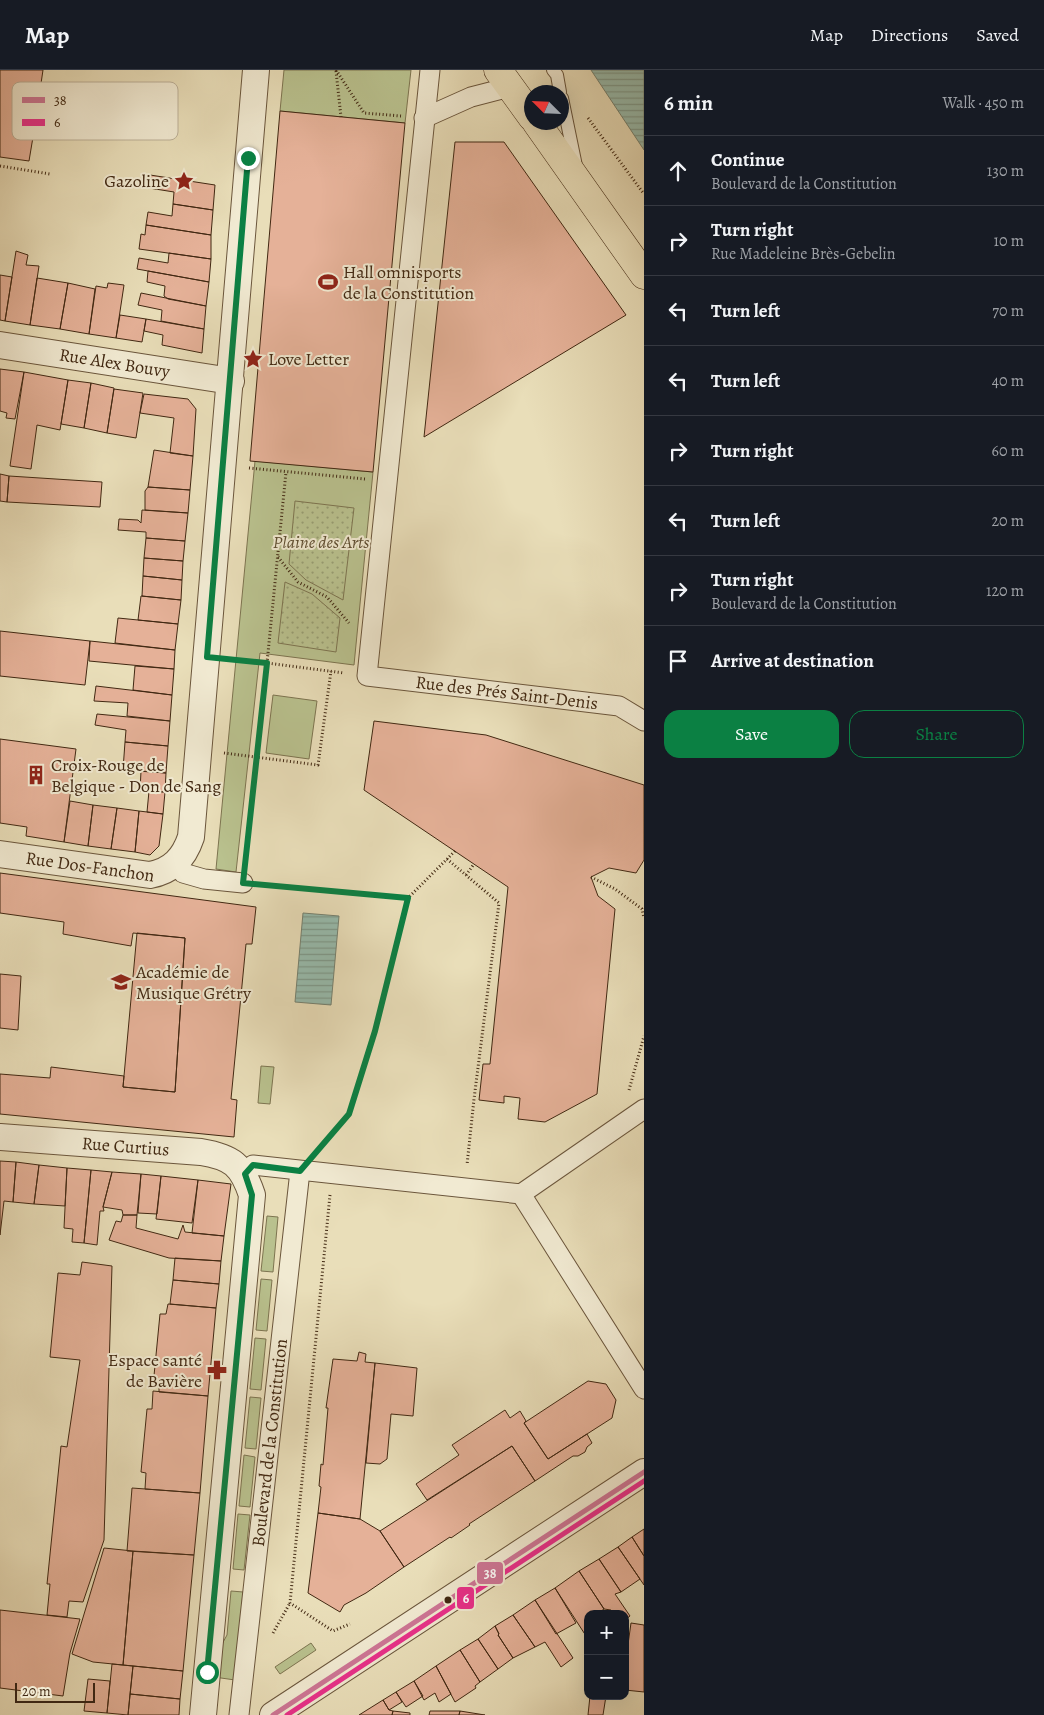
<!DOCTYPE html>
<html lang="en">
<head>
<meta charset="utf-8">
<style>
  body { margin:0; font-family:Alegreya,serif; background:#242831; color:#f1f3f6 }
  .controls { position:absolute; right:15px; bottom:15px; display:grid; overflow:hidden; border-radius:10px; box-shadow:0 5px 20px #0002 }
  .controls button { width:45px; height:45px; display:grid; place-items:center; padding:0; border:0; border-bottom:1px solid #363941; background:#171b24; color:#f1f3f6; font:25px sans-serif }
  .compass { position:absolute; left:524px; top:15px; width:45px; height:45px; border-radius:50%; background:#171b24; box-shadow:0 5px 20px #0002; rotate:294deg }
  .scale { position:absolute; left:15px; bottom:12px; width:80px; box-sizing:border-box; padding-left:5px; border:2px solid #412812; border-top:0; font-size:14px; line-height:18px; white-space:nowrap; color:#412812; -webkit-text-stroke:4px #f1ead2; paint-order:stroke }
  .stop { position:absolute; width:15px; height:15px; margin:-11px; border:4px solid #0b8043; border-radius:50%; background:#fff }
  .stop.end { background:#0b8043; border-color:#fff; box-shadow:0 1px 5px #0008 }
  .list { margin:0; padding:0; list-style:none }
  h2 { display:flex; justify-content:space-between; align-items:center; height:65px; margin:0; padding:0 20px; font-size:21px }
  h2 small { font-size:16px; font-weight:400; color:#9ea1a6 }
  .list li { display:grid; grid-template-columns:32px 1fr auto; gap:15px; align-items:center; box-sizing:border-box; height:70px; padding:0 20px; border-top:1px solid #363941 }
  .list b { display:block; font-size:19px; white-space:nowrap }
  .list p { margin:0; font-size:16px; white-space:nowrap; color:#9ea1a6 }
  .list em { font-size:16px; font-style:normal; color:#9ea1a6 }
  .actions { display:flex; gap:10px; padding:15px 20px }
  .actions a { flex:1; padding:11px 0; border:1px solid #0b8043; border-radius:15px; text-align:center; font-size:18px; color:#0b8043 }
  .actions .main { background:#0b8043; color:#fff }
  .icon { flex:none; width:28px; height:28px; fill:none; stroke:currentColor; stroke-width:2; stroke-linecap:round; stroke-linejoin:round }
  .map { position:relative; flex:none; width:644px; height:1645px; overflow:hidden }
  header { display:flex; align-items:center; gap:30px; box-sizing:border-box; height:70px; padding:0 25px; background:#171b24; border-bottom:1px solid #363941 }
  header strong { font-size:24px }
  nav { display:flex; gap:28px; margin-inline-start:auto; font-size:18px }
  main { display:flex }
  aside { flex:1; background:#171b24 }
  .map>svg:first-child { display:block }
  .grass { fill:#b9c18e; stroke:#7d7450 }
  .park { fill:url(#park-dots); stroke:#7d7450 }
  .water { fill:url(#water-rules); stroke:#758170 }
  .building { fill:#e5b198; stroke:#412812 }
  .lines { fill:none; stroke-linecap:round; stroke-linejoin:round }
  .service-casing { stroke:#6b563c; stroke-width:14 }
  .pedestrian-casing { stroke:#6b563c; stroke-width:21 }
  .minor-casing { stroke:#6b563c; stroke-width:28 }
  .primary-casing { stroke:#412812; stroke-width:29 }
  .path { stroke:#412812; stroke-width:3; stroke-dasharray:1 2.5; stroke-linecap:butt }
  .service { stroke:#f1ead2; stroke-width:12 }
  .pedestrian { stroke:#f1ead2; stroke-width:19 }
  .minor { stroke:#f1ead2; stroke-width:26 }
  .primary { stroke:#e9deb9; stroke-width:28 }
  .bus-1-casing { stroke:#f1ead2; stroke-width:9 }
  .bus-2-casing { stroke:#f1ead2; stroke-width:9 }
  .bus-1 { stroke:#cd7595; stroke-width:5 }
  .bus-2 { stroke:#e8308a; stroke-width:5 }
  .route { stroke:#0b8043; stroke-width:6 }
  .bus-dot { fill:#412812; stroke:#f1ead2; stroke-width:2 }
  .labels { text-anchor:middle; stroke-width:4; stroke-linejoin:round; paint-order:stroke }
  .poi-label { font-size:18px; fill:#412812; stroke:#f1ead2; text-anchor:start }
  .street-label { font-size:18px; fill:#412812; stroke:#f1ead2 }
  .park-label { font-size:18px; font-style:italic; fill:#5f4e31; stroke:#f1ead2 }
  .key { fill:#f1ead2; stroke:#bcb098; stroke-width:1 }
  .key-label { font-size:14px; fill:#412812 }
  .line-badge { stroke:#f1ead2; stroke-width:2 }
  .badge-label { font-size:14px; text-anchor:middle; font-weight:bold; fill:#fff }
</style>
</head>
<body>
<header>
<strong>Map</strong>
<nav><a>Map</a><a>Directions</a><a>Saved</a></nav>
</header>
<main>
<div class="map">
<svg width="644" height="1645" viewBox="0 0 644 1645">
  <defs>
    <pattern id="park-dots" width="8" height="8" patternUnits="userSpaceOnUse" patternTransform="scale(1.25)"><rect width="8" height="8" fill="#b9c18e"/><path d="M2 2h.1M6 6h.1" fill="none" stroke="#989d73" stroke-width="1.8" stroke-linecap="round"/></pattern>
    <pattern id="water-rules" width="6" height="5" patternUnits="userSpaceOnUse" patternTransform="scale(1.25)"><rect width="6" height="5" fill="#97bcae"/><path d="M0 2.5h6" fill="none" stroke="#7d998c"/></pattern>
  </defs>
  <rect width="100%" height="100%" fill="#e9deb9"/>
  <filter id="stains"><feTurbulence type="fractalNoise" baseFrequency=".004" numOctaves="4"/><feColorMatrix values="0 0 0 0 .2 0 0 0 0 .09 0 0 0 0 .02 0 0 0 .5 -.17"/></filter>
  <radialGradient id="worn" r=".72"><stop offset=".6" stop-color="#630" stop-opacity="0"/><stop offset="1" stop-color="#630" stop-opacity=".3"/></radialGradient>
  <path class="grass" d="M284,0H411L405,53L280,41Z
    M255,391L373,402L354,595L260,583L236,802L216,799Z
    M273,625L317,631L309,689L266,683Z
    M261,996L274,997L270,1034L258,1033Z
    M267,1146L278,1147L273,1202L261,1201Z
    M261,1209L272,1210L267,1261L256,1260Z
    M255,1268L266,1269L261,1320L250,1319Z
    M250,1327L261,1328L256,1379L245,1378Z
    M244,1385L255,1387L250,1437L239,1436Z
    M238,1444L250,1445L244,1500L233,1499Z
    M231,1521L243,1522L235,1610L214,1607L216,1585L227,1565Z
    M311,1573L316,1580L280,1604L275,1597Z"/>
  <path class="park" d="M295,431L354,438L343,530L306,510L289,494Z
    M285,512L312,524L340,548L336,582L278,573Z"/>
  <path class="water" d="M591,0H644V80Z
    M303,843L339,846L331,935L295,932Z"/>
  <path class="building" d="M0,0H43L39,27L42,28L38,55H35L29,91L0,87Z
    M280,41L405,53L373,402L250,391Z
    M455,72H504L626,245L424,367Z
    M150,105L215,115L213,140L173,134L174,122L149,118Z
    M173,134L213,140L211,165L146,155L148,142L172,146Z
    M146,155L211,165V189L139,179L141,164L145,165Z
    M16,181L28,185L26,195L39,196L30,255L5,251Z
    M169,183L211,189L209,212L137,199L139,188L168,193Z
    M148,201L209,212L206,236L168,229L164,226L165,216L147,212Z
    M0,205L12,207L5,251L0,250Z
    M37,208L68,213L60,259L30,255Z
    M68,213L95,219L89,264L60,259Z
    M108,213L124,215L116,268L89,264L96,216L107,218Z
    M141,223L206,236L204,259L161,251L162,240L138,235Z
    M120,245L146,249L142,272L116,268Z
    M146,249L204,259L202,283L162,275L163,265L144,261Z
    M0,299L24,302L15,349L6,348L7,343L0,341Z
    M24,302L68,310L60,360L37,355L31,399L10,396Z
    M68,310L91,313L84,358L61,354Z
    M91,313L114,318L107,363L84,358Z
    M114,319L143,323L136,368L107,363Z
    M144,324L188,329L196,339L193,386L170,383L174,348L140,343Z
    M154,380L193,386L190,420L148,417Z
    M0,404L9,406L7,432L0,431Z
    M9,406L102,412L100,437L7,432Z
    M148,417L190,420L188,443L145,440V421Z
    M142,440L188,443L185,471L146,468V462L118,460L119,449L138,450L141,453Z
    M146,468L185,471L183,491L144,488Z
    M144,488L183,491L182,510L143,506Z
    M143,506L182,510L181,530L142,526Z
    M141,526L181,530L178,554L138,550Z
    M118,548L178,554L175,580L115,573Z
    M0,561L90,571L85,615L0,606Z
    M90,571L175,580L174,599L89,591Z
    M135,596L174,599L172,625L133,620Z
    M96,616L172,625L170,651L127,646L128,633L94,631Z
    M97,644L170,651L168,676L125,672L126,660L95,655Z
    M374,651L486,665L644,715V790L636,803L609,798L591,807L598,826L615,839L597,1024L545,1052L518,1049L520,1028L504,1026V1033L479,1030L483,994H490L508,817L364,720Z
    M0,669L76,679L64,772L26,766L27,757L0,753Z
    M125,672L168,676L166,703L123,700Z
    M141,701L166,703L165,722L140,721Z
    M149,721L165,722L163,744L147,742Z
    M70,731L93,735L88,776L64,772Z
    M93,735L117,738L111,779L88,776Z
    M117,738L139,741L135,782L111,779Z
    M139,741L163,744L159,776L150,785L135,782Z
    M0,803L256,837L252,874H246L231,1029L237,1030L234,1067L0,1044V1004L50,1008L51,997L124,1006L123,1017L175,1022L185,868L133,863L131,876L63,864L64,852L0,843Z
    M137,863L185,868L175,1022L123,1017Z
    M0,904L21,906L18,960L0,958Z
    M0,1091L16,1092L13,1132L4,1131L0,1165Z
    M16,1092L39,1095L34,1134L13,1132Z
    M39,1095L67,1098L65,1136L34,1134Z
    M67,1098L91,1100L84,1173L72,1172L73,1159L64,1158Z
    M91,1100L112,1102L103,1137L104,1141H100L97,1175L84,1173Z
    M112,1102L141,1104L137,1145H123L122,1140L103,1137Z
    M141,1104L161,1106L157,1144L138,1143Z
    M161,1106L198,1110L192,1153L156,1149Z
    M198,1110L231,1114L224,1166L192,1163Z
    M123,1145H137L136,1158L178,1169L183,1155L185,1162L224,1166L221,1191L169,1188L109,1170L116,1151L121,1152Z
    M175,1188L221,1191L219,1214L173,1210Z
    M82,1192L112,1196L104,1470L83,1532L69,1531L67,1547L47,1545L50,1514H47L61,1376L67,1377L80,1290L50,1287L58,1203L80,1205Z
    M173,1210L219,1214L216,1238L170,1234Z
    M168,1234L216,1238L208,1326L159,1322V1316H153L160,1244H166Z
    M359,1282L366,1284L365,1292L375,1293L360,1449L318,1443L321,1417L319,1416L321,1394L323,1395L328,1338H326L333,1289L357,1291Z
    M375,1293L417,1298L413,1346L391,1344L387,1389L380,1394L366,1393Z
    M588,1311L606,1314L616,1330L612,1348L548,1389L524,1353Z
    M153,1321L208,1326L200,1423L145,1419L146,1403L141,1402L147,1339H152Z
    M505,1340L510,1348L520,1341L526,1351L524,1353L548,1389L587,1364L592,1373L587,1377L585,1382L578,1386H573L535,1411L512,1376L427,1430L416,1414L459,1385L452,1375Z
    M512,1376L535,1411L469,1454L470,1455L451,1468L450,1467L404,1497L380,1461Z
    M132,1418L200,1423L194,1485L127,1481Z
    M318,1443L360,1449L380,1461L404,1497L366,1523L344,1535L340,1542L308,1523Z
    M644,1459V1486L632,1467Z
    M632,1467L644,1486V1515L618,1477Z
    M618,1477L640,1509L621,1522L599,1489Z
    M104,1478L133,1481L123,1595L93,1592L72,1584Z
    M133,1481L194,1485L183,1601L123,1595Z
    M599,1489L621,1522L615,1524L630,1546L625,1550V1544H613L611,1540L604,1539L579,1501Z
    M579,1501L604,1539L597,1544H588V1569L555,1518Z
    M555,1518L576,1553L556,1564L535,1530Z
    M535,1530L573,1588L561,1597L545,1572L535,1577L513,1545Z
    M0,1540L80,1549L70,1583L63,1626L0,1618Z
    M513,1545L535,1577L513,1588L498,1565L499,1564L495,1556Z
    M631,1553L644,1555V1622L625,1620V1596Z
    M495,1556L499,1564L498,1565L513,1588L498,1599L478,1569Z
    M478,1569L498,1599L480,1612L460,1580Z
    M460,1580L480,1612L475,1616L476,1618L455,1632L436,1596Z
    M112,1594L133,1596L128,1645L107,1643Z
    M133,1596L183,1601L180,1629L130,1624Z
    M436,1596L451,1624L439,1632L435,1623L424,1630L414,1611Z
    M88,1609L110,1611L107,1643L84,1641Z
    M414,1611L423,1626L406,1637L396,1622Z
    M396,1622L402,1632L389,1640L383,1630Z
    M130,1624L180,1629L179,1645H128Z
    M590,1626H606L603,1645H588Z
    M383,1630L389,1640L393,1641L392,1645H359Z
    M393,1641L410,1643V1645H392Z
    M430,1641H460L459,1645H429Z
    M460,1641L485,1645H459Z"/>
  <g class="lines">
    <defs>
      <path id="service" d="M553,0L557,5L560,22
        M562,28L576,96"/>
      <g id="pedestrian">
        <path id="s1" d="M430,0L367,606L619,636L644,651"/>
        <path d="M424,48L471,27L510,17"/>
        <path d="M177,793L183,803L204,809L243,813"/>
        <path d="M245,1104L253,1095L521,1124"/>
        <path d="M521,1124L644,1319"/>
        <path d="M521,1124L644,1039"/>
        <path id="s2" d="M239,1645L300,1101"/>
      </g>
      <g id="minor">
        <path id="s3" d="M0,275L231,311"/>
        <path id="s4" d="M0,784L150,805C172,801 184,788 191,767L256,0"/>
        <path id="s5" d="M0,1067L201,1082C232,1087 242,1095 252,1125L203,1645"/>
        <path d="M273,1645L644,1402"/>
      </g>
      <path id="primary" d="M498,0L532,47
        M536,52L644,205"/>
    </defs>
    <use href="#service" class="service-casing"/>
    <use href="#pedestrian" class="pedestrian-casing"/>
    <use href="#minor" class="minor-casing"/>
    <use href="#primary" class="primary-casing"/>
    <path class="path" d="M336,0L364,43L401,46
      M336,1L341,47
      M588,48L644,124
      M0,96L50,104
      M249,398L365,409
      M278,487L298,512L327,527L349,553
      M232,589L267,593L286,402
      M224,683L318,695L331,601
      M447,789L499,833L474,1029L467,1095
      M245,790L267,593L344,603
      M466,805L474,794
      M591,807L615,819L642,839L644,848
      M264,815L408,828L455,781
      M629,1020L644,966
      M318,1079L349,1044L375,961L408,828
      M330,1125L290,1533L333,1561L350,1554
      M273,1563L290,1533"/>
    <use href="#service" class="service"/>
    <use href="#pedestrian" class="pedestrian"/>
    <use href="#minor" class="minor"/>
    <use href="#primary" class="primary"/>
    <defs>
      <path id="bus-1" d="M273,1645L644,1402"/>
      <path id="bus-2" d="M287,1645L644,1411"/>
    </defs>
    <use href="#bus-1" class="bus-1-casing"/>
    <use href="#bus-2" class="bus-2-casing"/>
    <use href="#bus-1" class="bus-1"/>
    <use href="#bus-2" class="bus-2"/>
  </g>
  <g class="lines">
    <path class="route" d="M207,1602L252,1125L245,1104L253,1095L300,1101L349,1044L375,961L408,828L243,813L267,593L207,587L248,88"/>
  </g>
  <defs>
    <symbol id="sight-bare" viewBox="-9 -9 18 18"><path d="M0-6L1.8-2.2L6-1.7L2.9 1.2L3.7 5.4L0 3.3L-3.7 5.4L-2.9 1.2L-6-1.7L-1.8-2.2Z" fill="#8f2418" stroke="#f1ead2" stroke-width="2.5" paint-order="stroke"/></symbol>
    <symbol id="stadium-bare" viewBox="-9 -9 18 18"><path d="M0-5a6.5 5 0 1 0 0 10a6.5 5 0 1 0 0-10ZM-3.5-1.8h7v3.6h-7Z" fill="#8f2418" stroke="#f1ead2" stroke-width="2.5" paint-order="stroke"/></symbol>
    <symbol id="building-bare" viewBox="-9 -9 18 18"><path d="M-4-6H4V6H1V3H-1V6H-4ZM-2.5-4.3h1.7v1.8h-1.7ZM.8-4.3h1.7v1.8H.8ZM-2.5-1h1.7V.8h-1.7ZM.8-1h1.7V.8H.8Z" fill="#8f2418" stroke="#f1ead2" stroke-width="2.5" paint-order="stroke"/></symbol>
    <symbol id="university-bare" viewBox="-9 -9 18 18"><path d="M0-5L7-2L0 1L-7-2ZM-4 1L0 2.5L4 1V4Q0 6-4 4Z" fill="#8f2418" stroke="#f1ead2" stroke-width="2.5" paint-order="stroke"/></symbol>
    <symbol id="pharmacy-bare" viewBox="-9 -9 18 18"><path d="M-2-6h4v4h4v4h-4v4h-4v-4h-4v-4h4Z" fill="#8f2418" stroke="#f1ead2" stroke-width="2.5" paint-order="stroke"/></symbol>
  </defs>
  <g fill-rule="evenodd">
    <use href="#sight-bare" x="170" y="97" width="28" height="28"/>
    <use href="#stadium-bare" x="314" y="198" width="28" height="28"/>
    <use href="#sight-bare" x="239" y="275" width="28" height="28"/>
    <use href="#building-bare" x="22" y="691" width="28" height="28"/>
    <use href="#university-bare" x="107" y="898" width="28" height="28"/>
    <use href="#pharmacy-bare" x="203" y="1286" width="28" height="28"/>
  </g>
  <circle class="bus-dot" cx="448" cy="1530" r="4.5"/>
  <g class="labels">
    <g class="poi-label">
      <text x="169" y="117" text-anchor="end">Gazoline</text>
      <text x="343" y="208">Hall omnisports<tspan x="343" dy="21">de la Constitution</tspan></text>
      <text x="268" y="295">Love Letter</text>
      <text x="51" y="701">Croix-Rouge de<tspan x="51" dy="21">Belgique - Don de Sang</tspan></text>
      <text x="136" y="908">Académie de<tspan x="136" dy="21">Musique Grétry</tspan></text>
      <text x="202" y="1296" text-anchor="end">Espace santé<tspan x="202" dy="21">de Bavière</tspan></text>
    </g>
    <g class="street-label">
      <text dy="6" stroke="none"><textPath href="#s3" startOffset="116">Rue Alex Bouvy</textPath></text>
      <text dy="6" stroke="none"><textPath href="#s1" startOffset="750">Rue des Prés Saint-Denis</textPath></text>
      <text dy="6" stroke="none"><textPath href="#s4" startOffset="91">Rue Dos-Fanchon</textPath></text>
      <text dy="6" stroke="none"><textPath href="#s5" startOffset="126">Rue Curtius</textPath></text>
      <text dy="6" stroke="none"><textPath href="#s2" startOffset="274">Boulevard de la Constitution</textPath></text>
    </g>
    <g class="park-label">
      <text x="321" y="478">Plaine des Arts</text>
    </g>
  </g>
  <rect x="12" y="12" width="166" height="58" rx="8" class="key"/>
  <rect x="22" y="27" width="23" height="6" fill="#cd7595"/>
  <rect x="22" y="49" width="23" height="7" fill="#e8308a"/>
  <g class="key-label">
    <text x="54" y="35">38</text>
    <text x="54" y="57">6</text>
  </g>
  <g class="line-badge">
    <rect x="476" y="1491" width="28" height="24" rx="5" fill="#cd7595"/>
    <rect x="456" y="1516" width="19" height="24" rx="5" fill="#e8308a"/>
  </g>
  <g class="badge-label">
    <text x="490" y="1508">38</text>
    <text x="466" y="1533">6</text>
  </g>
  <rect width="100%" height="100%" filter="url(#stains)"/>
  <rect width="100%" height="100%" fill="url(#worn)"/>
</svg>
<div class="controls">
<button>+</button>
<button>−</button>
</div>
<svg class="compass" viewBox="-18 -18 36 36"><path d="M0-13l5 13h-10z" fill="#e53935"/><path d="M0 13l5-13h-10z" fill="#9ea1a6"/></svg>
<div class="scale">20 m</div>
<div class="stop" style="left:207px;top:1602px"></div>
<div class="stop end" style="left:248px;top:88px"></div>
</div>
<aside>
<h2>6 min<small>Walk · 450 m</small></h2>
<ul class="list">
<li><svg class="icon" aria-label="ahead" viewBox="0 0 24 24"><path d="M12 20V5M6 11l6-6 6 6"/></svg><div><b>Continue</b><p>Boulevard de la Constitution</p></div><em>130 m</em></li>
<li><svg class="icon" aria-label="right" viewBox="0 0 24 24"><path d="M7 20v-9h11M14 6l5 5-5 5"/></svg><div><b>Turn right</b><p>Rue Madeleine Brès-Gebelin</p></div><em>10 m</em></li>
<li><svg class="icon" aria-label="left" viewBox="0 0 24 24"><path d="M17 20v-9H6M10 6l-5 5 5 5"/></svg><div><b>Turn left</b></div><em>70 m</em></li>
<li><svg class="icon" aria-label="left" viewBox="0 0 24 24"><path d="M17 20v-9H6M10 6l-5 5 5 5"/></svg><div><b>Turn left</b></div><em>40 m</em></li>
<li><svg class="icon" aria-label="right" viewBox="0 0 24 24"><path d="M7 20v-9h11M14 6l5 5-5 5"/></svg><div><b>Turn right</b></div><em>60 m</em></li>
<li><svg class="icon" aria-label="left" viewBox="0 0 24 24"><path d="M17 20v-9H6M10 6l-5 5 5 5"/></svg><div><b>Turn left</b></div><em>20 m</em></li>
<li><svg class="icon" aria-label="right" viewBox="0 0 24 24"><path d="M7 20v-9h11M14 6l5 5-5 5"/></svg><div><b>Turn right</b><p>Boulevard de la Constitution</p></div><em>120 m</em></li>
<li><svg class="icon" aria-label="arrive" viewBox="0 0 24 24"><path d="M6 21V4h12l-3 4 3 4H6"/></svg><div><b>Arrive at destination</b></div></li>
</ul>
<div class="actions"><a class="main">Save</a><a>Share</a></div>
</aside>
</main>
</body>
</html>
